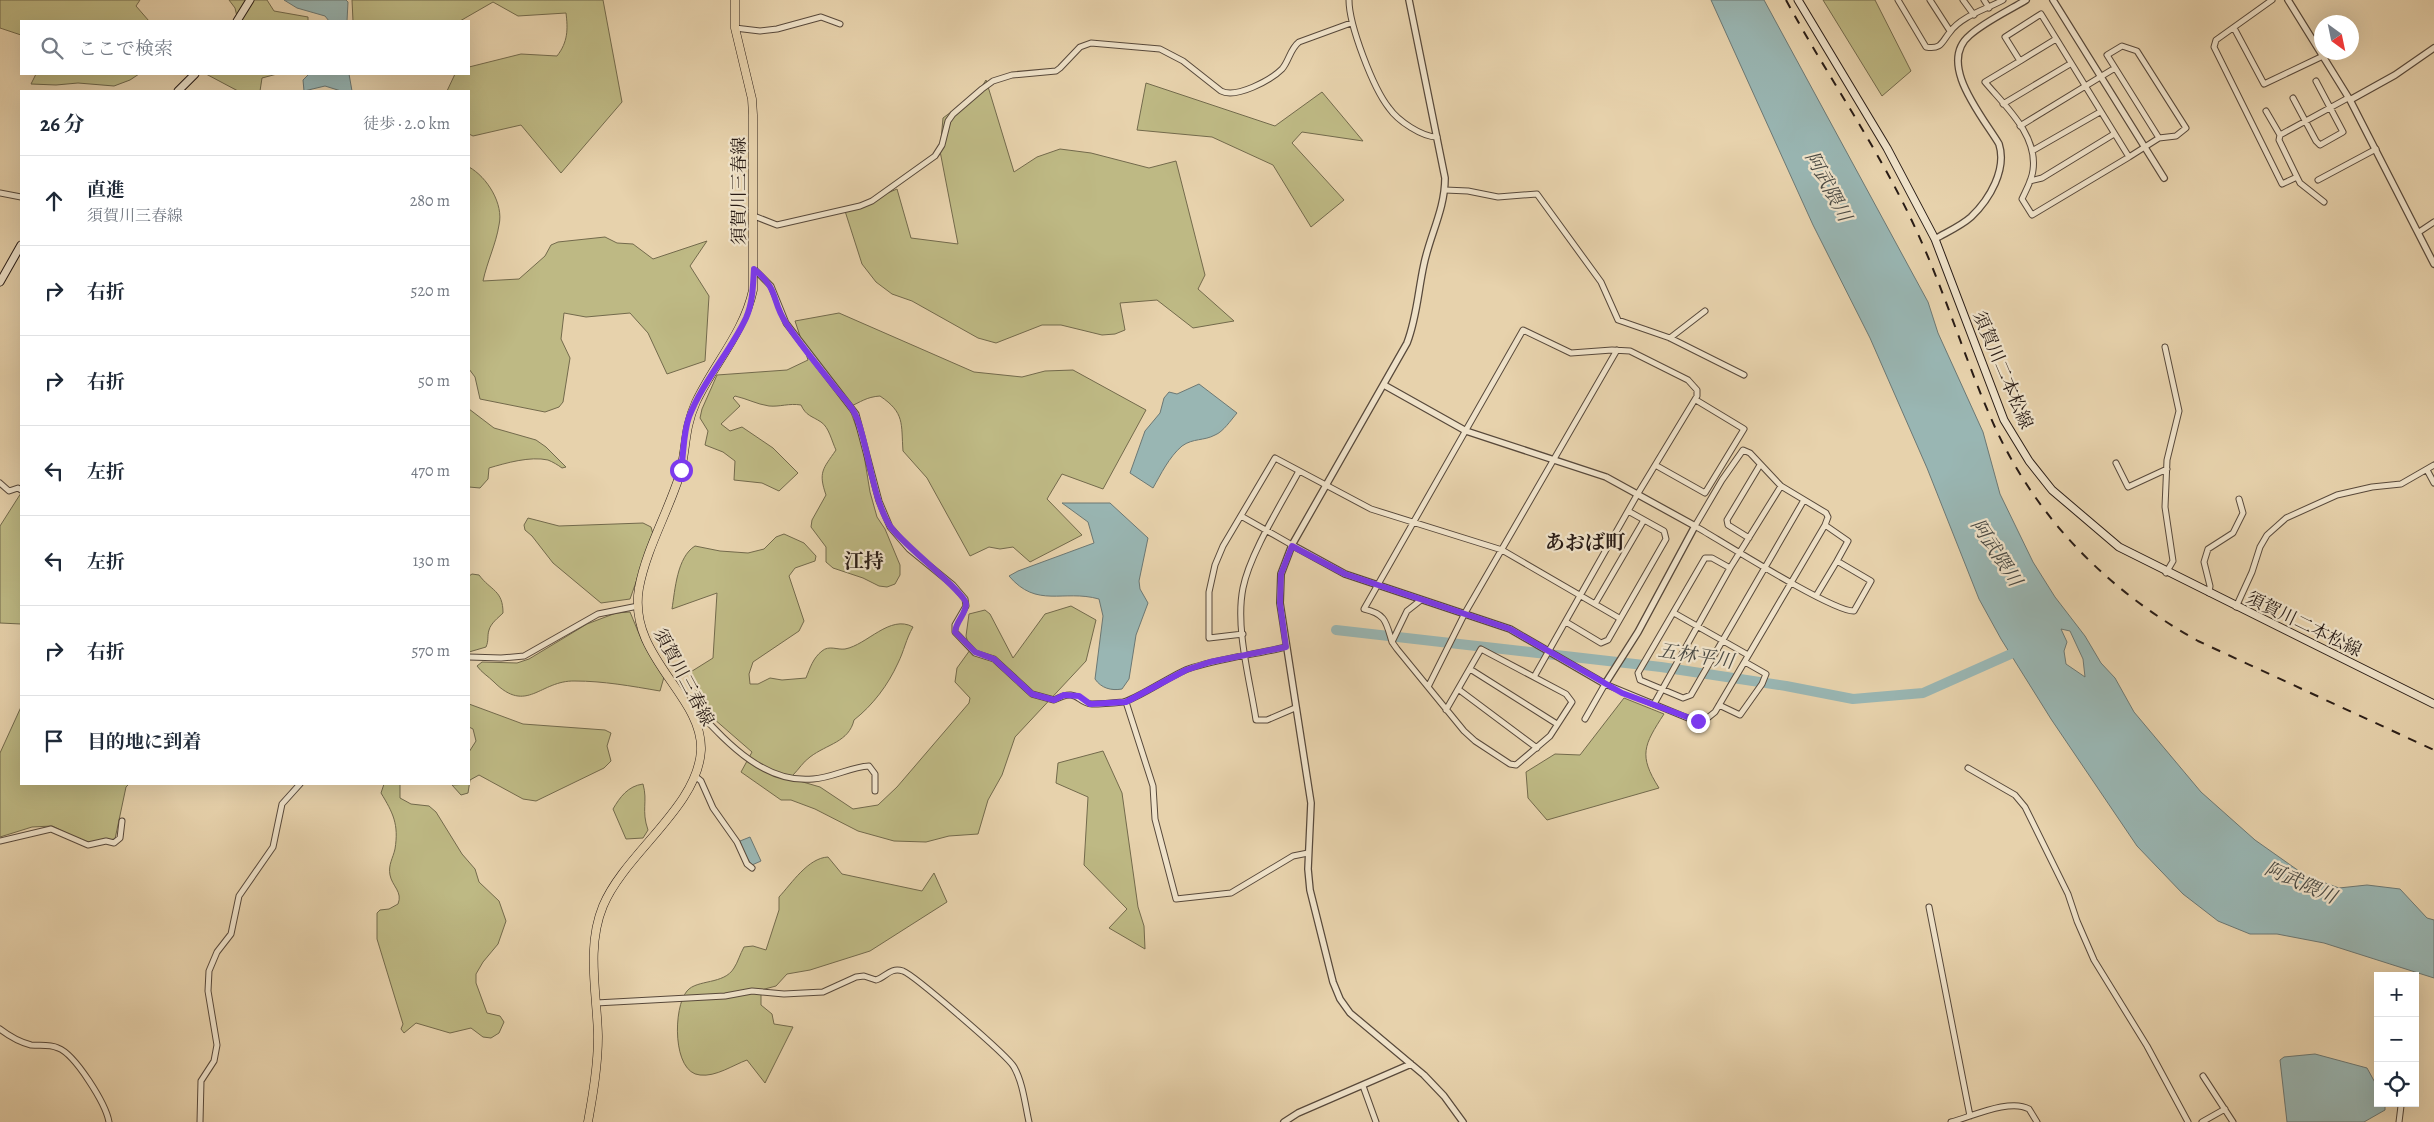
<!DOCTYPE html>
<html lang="ja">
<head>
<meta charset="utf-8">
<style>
  body { margin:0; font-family:Alegreya,"Noto Serif JP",serif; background:#f6f6f7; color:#1f2937 }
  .controls { position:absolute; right:15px; bottom:15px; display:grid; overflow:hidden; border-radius:0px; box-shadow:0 5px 20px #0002 }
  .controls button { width:45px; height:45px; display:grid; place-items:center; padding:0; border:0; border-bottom:1px solid #e0e1e3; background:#fff; color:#1f2937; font:25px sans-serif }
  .compass { position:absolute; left:2314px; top:15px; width:45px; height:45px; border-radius:50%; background:#fff; box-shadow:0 5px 20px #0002; rotate:147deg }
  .stop { position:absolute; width:15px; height:15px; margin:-11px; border:4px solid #7c3aed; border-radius:50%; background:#fff }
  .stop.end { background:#7c3aed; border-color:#fff; box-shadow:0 1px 5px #0008 }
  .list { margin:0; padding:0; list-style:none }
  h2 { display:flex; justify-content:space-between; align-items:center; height:65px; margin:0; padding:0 20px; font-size:21px }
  h2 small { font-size:16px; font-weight:400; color:#747a83 }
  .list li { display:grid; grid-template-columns:32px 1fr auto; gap:15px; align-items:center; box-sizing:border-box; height:90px; padding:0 20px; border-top:1px solid #e0e1e3 }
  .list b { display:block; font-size:19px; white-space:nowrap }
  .list p { margin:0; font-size:16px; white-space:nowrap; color:#747a83 }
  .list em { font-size:16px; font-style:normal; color:#747a83 }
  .icon { flex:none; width:28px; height:28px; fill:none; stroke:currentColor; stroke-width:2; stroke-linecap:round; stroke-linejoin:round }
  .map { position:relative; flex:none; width:2434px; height:1122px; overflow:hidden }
  .search { position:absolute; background:#fff; box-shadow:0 5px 20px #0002; left:20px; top:20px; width:450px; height:55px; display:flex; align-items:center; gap:12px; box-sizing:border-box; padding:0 18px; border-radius:0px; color:#747a83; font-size:19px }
  .panel { position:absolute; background:#fff; box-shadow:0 5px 20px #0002; left:20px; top:90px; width:450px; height:695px; border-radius:0px }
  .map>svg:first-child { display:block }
  .green { fill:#beb984; stroke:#736a4c }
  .water { fill:#99b6b3; stroke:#6c7874; fill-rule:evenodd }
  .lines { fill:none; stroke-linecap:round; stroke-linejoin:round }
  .river { stroke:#99b6b3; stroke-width:10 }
  .minor-casing { stroke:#58493b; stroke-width:7 }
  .tertiary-casing { stroke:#58493b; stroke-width:8 }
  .secondary-casing { stroke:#281b15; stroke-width:9 }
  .primary-casing { stroke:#281b15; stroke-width:9 }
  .minor { stroke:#efe2c9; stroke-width:5 }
  .tertiary { stroke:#efe2c9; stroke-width:5.5 }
  .secondary { stroke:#efe2c9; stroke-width:7 }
  .primary { stroke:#e7d2ac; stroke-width:8 }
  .rail { stroke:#281b15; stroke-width:2; stroke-dasharray:9 9; stroke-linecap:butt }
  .route { stroke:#7c3aed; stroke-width:6 }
  .labels { text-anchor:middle; stroke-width:4.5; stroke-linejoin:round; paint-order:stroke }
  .street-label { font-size:18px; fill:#281b15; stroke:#efe2c9 }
  .water-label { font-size:19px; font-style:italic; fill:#4a4a44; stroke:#efe2c9 }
  .quarter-label { font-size:20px; font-weight:bold; fill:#281b15; stroke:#efe2c9 }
</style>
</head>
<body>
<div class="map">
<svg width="2434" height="1122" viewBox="0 0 2434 1122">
  <rect width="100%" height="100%" fill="#e7d2ac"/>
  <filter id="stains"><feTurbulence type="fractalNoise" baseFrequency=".004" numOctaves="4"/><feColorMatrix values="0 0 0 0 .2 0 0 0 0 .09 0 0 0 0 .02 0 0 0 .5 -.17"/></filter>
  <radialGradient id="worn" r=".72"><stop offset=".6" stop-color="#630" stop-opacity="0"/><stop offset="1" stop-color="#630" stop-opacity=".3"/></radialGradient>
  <path class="green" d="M0,0H140L136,6L149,21H21V35L0,28Z
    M229,0H267L274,11L308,17V21H238L235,8Z
    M352,0H603L622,102L561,173L521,125L473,136L469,134V91H447L455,74H469V67L521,54L557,56C568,42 568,29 566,13L518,16L493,2L460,21H353Z
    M1823,0H1875L1911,71L1882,96Z
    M36,74H139L130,80L114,86L78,83L56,85L31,84Z
    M206,74H277L262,78L260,91H238Z
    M986,80L1014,172L1037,157L1060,149L1091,153L1149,168L1176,161L1205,275L1198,289L1234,321L1193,328L1157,300L1120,303L1125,330L1115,334L1102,335L1061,325H1042L996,343L978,338L912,301L892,294L876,282L862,264L845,211L897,189L911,238L958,244L940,151L943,118L979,91Z
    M1146,83L1275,126L1322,92L1363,141L1302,132L1292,143L1344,200L1311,227L1273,165L1212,137L1137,130Z
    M469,167C487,177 504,204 499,225C496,244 487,262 483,281L519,279L545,256L551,245L558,242L605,237L617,243L633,244L653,259L707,241L690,266L709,296L705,361L667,374L648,333L630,313L586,317L564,313L561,339L570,358L563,402L559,407L545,412L480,399L475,377L469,369Z
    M839,313L974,372L1022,377L1045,371L1073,370L1146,410L1103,489L1062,474L1047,499L1082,535L1030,562L1013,547L1000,549L989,547L970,556L927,478L903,451C901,423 905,413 880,396C866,397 861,402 849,407L862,443L870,492L877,517L885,529L900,565V575L895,584L887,587L879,586L863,578L833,568L826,562V547L811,527L812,520L826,495C818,472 823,469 836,450C832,442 829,427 821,422C812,416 806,416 801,405C789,403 780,407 769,406C756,404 748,399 735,396L733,398L740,406L721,424L730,431L742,427L773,448L798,473L779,491L762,483L734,480L735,461L723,452L705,445L708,431L700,418L702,409L717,375L787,370L808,360L795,321Z
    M469,409L494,428L536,440L546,447L566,467L562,468C558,465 553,462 548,460C530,456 506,463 489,468L488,479L480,488L469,487Z
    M21,493V624L0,623V526Z
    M528,518L559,526L643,523L651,527L653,534L630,599L601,603L553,563L532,536L525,530L524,525Z
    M784,534L804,543L816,556L815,561L795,568L789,576L804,621L799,631L753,662L749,674L750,684H758L770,678L782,680L806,678C810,668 813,658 822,651C829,645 837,650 845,649C867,645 890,614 913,627C906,639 904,651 898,663C888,685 873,705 854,720C849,742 827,744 810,757C803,762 799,769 793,775L796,780L820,787L853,809L878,805L897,787L969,703L970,698L955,682L957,668L970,650L966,636L969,614L985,610L990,614L1013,658L1045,614L1071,606L1096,620L1086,661L1015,737L1002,775L988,800L978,834L949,836L926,842L894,841L858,831L815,809L791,800H781L741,772L752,752L706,712L689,673L713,658L717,593L672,609C675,590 677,557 695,546L720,551L748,553L764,549L776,537Z
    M472,574L479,575C491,591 503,590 503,613C498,618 491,623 489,630C487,636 489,640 486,647L469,652V576Z
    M630,612L642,641L664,677L660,691C631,686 603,681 575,681C540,680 527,715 494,682C488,676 482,673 477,666L482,662L517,663L529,659L587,624L616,613Z
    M1624,698L1664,714C1644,745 1638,755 1659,788L1547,820L1528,798L1526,772L1555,754L1580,755Z
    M469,704L523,724L605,730L611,733L607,746L611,761L604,768L536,801L523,799L479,775L470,780L468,793L461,795L452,785L469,784V752L476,741L473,729L469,727Z
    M21,707V784H129L126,787L115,839L88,843L52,826L32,827L0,837V753Z
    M1103,751L1122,793L1138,907L1144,926L1145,949L1109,928L1127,909L1084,865L1088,797L1056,783L1058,763Z
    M384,784H400V798L411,804L429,806L436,812L462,854L475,869L479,882L499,901L506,921L498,944L483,962L476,974V983L487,1013L500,1016L504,1022L499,1033L491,1038L483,1037L471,1028L450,1033L416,1023L404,1033L401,1029L403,1024L377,939V913L380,910L389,909L398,904C403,892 392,886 390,875C388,865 393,858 395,849C399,824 393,813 381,793Z
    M643,784C648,802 641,810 648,830L643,838L626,839L613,809C620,797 628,786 643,784Z
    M828,857L842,874L922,891L934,873L947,902L870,951L810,970L787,974L776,986L761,990V1005L772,1014L774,1024L793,1027L765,1083L747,1060C733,1065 716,1077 700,1075C672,1073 673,1007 687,991C697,979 724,985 734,968C738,962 740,954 744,947L753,946L766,950L779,910V897C792,883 808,858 828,857Z"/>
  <path class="water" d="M284,0H346L348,2L347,21H329L325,16L297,8Z
    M1711,0H1764L1928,302L1938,333L1983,432L2000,494L2033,562L2055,597L2085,636L2101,663L2115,678L2134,712L2201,792L2255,840L2306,876L2339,888L2367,885L2400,889L2427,918L2434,920V978L2324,943L2277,934H2250L2218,921L2183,894L2137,846L2051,719L2001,639L1979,599L1927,468L1870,338L1813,225ZM2061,629L2070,631L2083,659L2085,677L2066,664L2064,651L2067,642Z
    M309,74H349L352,91H341L325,86L304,91L303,80Z
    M1199,384L1237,413C1231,420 1223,432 1215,435C1204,441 1193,438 1182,446C1169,457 1161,474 1153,488L1130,473L1145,431L1160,413L1164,398L1169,392L1177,394Z
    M1062,503H1110L1148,538L1139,581L1140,589L1148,603L1136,635L1129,679L1122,689C1111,691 1101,688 1095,679L1103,616L1099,599C1063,589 1037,609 1009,576L1018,571L1094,543L1088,522Z
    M750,837L761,861L752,865L743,853L740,841Z
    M2315,1054L2367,1068L2378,1088V1103H2385V1110L2364,1122H2287L2280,1060L2284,1057Z"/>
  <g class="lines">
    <path class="river" d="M1336,630L1661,667L1786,686L1853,699L1923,693L2013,653L2024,650"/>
    <defs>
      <path id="minor" d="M1349,0C1349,25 1373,88 1389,108C1398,121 1422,137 1437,137
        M1898,0L1926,47C1942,50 1942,41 1950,32C1961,16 1987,9 2003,0
        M1930,0L1950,31
        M1963,0L1974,15
        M1984,0L1989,8
        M2272,0L2216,40L2214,47L2282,184L2297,177L2279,140L2280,135L2348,98
        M735,28L760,31L777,29L821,17L840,24
        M2234,28L2264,84L2323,56
        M2020,61L2056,39
        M2293,98L2316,141L2320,145L2343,132L2316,81
        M2003,104L2070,64
        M2266,111L2280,135
        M2020,126L2115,68
        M2032,151L2100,112
        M2129,157L2032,215L2022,199C2026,190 2032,180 2033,170C2038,135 2005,106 1985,82L2020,61L2005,37L2041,14L2129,157L2159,138L2107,55L2122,46L2137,51L2186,128L2176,136L2159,138
        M2297,177L2300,183L2324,202
        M2318,180L2376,149
        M2030,181L2042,178L2114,134
        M1445,190L1468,191L1498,197L1537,194L1601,282L1618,320L1670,338L1744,375
        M0,193L21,197
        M754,216L777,225L860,206L872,201L935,156L942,145L948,121L953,114L982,89L993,81L1012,75L1056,71L1060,68L1080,47L1091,43L1160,49L1183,61L1221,91C1236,99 1271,80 1282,69C1289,61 1290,49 1299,42L1351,23
        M2419,232L2434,222
        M754,269L771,286L786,323L856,414L879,501L890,527L909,549L953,585L965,599L966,606L955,625V632L975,653L994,659L1032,694L1054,700C1079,687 1076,703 1092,704C1102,704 1113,703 1123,702C1135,700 1172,675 1188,669C1219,658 1254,655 1286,647
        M1670,338L1705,311
        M2165,347L2179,411L2167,460L2165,507L2173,561L2166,573
        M2116,463L2128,487L2167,469
        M1657,466L1705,493L1744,429L1696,400
        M2427,470L2434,483
        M0,483L9,491L18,488L21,490
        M1241,516L1292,545
        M1749,538L1728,525L1727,520L1760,465
        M1730,568L1712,558H1705L1638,673L1640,680L1683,698L1691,695L1804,500
        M2209,593L2210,586L2204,562L2208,549L2233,533L2243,513L2239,499
        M1816,596L1837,561
        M1421,600L1407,611L1392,642L1397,649L1464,731L1475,741L1510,764L1516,765L1550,736L1572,702L1566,694L1481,649L1446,710
        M1595,604L1644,520
        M2236,607L2252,572L2260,547L2267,535L2286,518L2337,495L2372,487L2401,484L2434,465
        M1674,613L1748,655
        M1566,622L1601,643L1608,640L1666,539L1664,531L1628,511
        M1243,634L1209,638V592L1215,565L1223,546L1275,458L1371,509L1502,550L1619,618
        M1392,642C1386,622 1386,614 1364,609L1523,330L1571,353L1612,350L1630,351L1688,380L1697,390V396L1637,495L1534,677
        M469,657L501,658L524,656L598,614L638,606
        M1470,669L1557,724
        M1428,687L1465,613L1617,350
        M1458,689L1537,748
        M685,701L692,705C724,739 762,784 813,779C832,778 850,767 869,766L875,774V791
        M1126,702L1153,786L1155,819L1176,899L1231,893L1293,856L1308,853
        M1654,704L1730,568L1781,486
        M1719,705L1740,715L1762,684L1766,674L1745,662
        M1295,708L1267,720H1256C1250,680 1235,628 1243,588C1250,553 1282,503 1299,471
        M1585,719L1605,684L1695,721L1705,720L1715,712L1825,525L1828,517L1826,513L1781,486L1750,453L1743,450L1722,480L1695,526C1721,541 1833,612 1854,611L1871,581L1837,561L1848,541L1825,525
        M1968,768L2015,795L2025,807L2068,894L2077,921L2094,960L2147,1046L2188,1122
        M695,776L701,781L713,808L737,842L747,864L752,868
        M0,841L51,829L88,845L106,841L114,843L120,838L122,821
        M1929,907L1970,1116
        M596,1003L725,996L752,991L784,994L823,992L856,977L864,976L876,980C886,977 890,967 903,971C914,975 1008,1056 1014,1067C1023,1083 1025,1104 1029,1122
        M0,1029C9,1036 20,1042 31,1045C40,1046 49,1044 58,1048C75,1054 106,1104 109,1122
        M2203,1076L2233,1122
        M1363,1086L1376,1122
        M200,1122L201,1081L214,1061L217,1045L208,991L209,971L217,952L231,934L239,896L273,847L282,804L300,784
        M1951,1122C1971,1117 2010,1098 2029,1109L2037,1122
        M2202,1122L2225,1109
        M2399,1122L2401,1106"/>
      <path id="tertiary" d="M1409,0L1445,178C1445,209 1430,235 1424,264C1418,291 1417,317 1407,343L1292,545L1281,574L1280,603L1311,803L1308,869L1310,890L1333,982L1340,999L1350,1013L1424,1075L1444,1096L1463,1122
        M2053,0L2164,178
        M2288,0L2350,100L2434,264
        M2350,100L2395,75L2434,48
        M1935,239C1947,232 1961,226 1971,217C1990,199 2007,169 1999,144C1983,117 1936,63 1970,35C1986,21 2008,11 2026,0
        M1292,545L1345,574L1510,629L1605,684L1638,632L1695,526L1606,477L1466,431L1384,385
        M1284,1122L1298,1113L1411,1064"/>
      <path id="secondary" d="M1798,0L1887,148L1935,239L2004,420L2029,461L2052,490L2119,547L2434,704
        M237,21L250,0
        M178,91L195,74
        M0,282L21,245"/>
      <path id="primary" d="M588,1122C593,1094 598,1065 598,1036C597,993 586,947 603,906C625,853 698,807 701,750C703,695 627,657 639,588C646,550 667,514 679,477C687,451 683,431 696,402C714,364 744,332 753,290V115L752,99L735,28V0"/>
    </defs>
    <use href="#minor" class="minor-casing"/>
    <use href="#tertiary" class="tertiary-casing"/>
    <use href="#secondary" class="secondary-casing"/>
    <use href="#primary" class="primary-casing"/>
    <use href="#minor" class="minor"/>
    <use href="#tertiary" class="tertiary"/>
    <use href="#secondary" class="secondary"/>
    <use href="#primary" class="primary"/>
    <path class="rail" d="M1786,0C1829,79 1881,152 1918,234C1945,293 1964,356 1990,416C2032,514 2105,589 2198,641L2434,750"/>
  </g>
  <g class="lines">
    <path class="route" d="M681,470C684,452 683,434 689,417C703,381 730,352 746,318C753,302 753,285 754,269C780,290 771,301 786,323C801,346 820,368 837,390C845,399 854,409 858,421C869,452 873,500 890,526C901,543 967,594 966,604C966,614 956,621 955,632L975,652L994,659L1032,694L1054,700L1064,695L1079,696L1090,704L1126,702L1186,670L1210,662L1286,647L1280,603L1281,574L1292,546L1345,574L1510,629L1622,693L1698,721"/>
  </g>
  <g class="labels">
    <g class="street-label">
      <text transform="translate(739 191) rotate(-90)" y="6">須賀川三春線</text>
      <text transform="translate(2003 370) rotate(67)" y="6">須賀川二本松線</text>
      <text transform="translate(2304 624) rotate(26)" y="6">須賀川二本松線</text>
      <text transform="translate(684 677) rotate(62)" y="6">須賀川三春線</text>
    </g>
    <g class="water-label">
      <text transform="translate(1829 186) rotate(62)" y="7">阿武隈川</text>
      <text transform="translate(1997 552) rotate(57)" y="7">阿武隈川</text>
      <text transform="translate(1696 655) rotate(9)" y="7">五林平川</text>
      <text transform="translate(2301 882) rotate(24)" y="7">阿武隈川</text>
    </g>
    <g class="quarter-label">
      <text x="1585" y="549">あおば町</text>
      <text x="864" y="568">江持</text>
    </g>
  </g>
  <rect width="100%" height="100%" filter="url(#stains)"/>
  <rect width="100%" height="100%" fill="url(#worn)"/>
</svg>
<div class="controls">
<button>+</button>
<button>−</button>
<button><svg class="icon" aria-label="locate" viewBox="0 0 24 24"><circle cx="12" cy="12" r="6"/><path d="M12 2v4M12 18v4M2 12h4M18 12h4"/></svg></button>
</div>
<svg class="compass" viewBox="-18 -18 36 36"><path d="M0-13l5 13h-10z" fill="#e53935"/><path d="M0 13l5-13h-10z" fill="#747a83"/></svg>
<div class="stop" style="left:681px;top:470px"></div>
<div class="stop end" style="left:1698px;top:721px"></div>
<div class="search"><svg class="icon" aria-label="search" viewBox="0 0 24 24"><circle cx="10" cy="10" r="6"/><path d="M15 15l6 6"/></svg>ここで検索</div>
<section class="panel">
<h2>26 分<small>徒歩 · 2.0 km</small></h2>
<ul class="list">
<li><svg class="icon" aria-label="ahead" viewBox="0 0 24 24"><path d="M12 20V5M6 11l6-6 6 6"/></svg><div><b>直進</b><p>須賀川三春線</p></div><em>280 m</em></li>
<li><svg class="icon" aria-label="right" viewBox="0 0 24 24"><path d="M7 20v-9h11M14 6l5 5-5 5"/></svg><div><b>右折</b></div><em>520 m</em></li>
<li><svg class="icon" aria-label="right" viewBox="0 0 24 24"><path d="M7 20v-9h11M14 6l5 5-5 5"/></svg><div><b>右折</b></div><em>50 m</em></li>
<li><svg class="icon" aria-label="left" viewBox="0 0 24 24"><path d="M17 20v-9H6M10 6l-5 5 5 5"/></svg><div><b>左折</b></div><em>470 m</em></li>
<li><svg class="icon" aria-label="left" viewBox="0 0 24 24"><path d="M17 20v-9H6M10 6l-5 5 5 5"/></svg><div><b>左折</b></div><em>130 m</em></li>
<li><svg class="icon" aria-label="right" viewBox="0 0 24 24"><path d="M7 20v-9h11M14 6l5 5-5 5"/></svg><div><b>右折</b></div><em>570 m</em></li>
<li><svg class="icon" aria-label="arrive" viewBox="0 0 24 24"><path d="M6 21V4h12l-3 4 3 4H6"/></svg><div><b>目的地に到着</b></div></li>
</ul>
</section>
</div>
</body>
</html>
